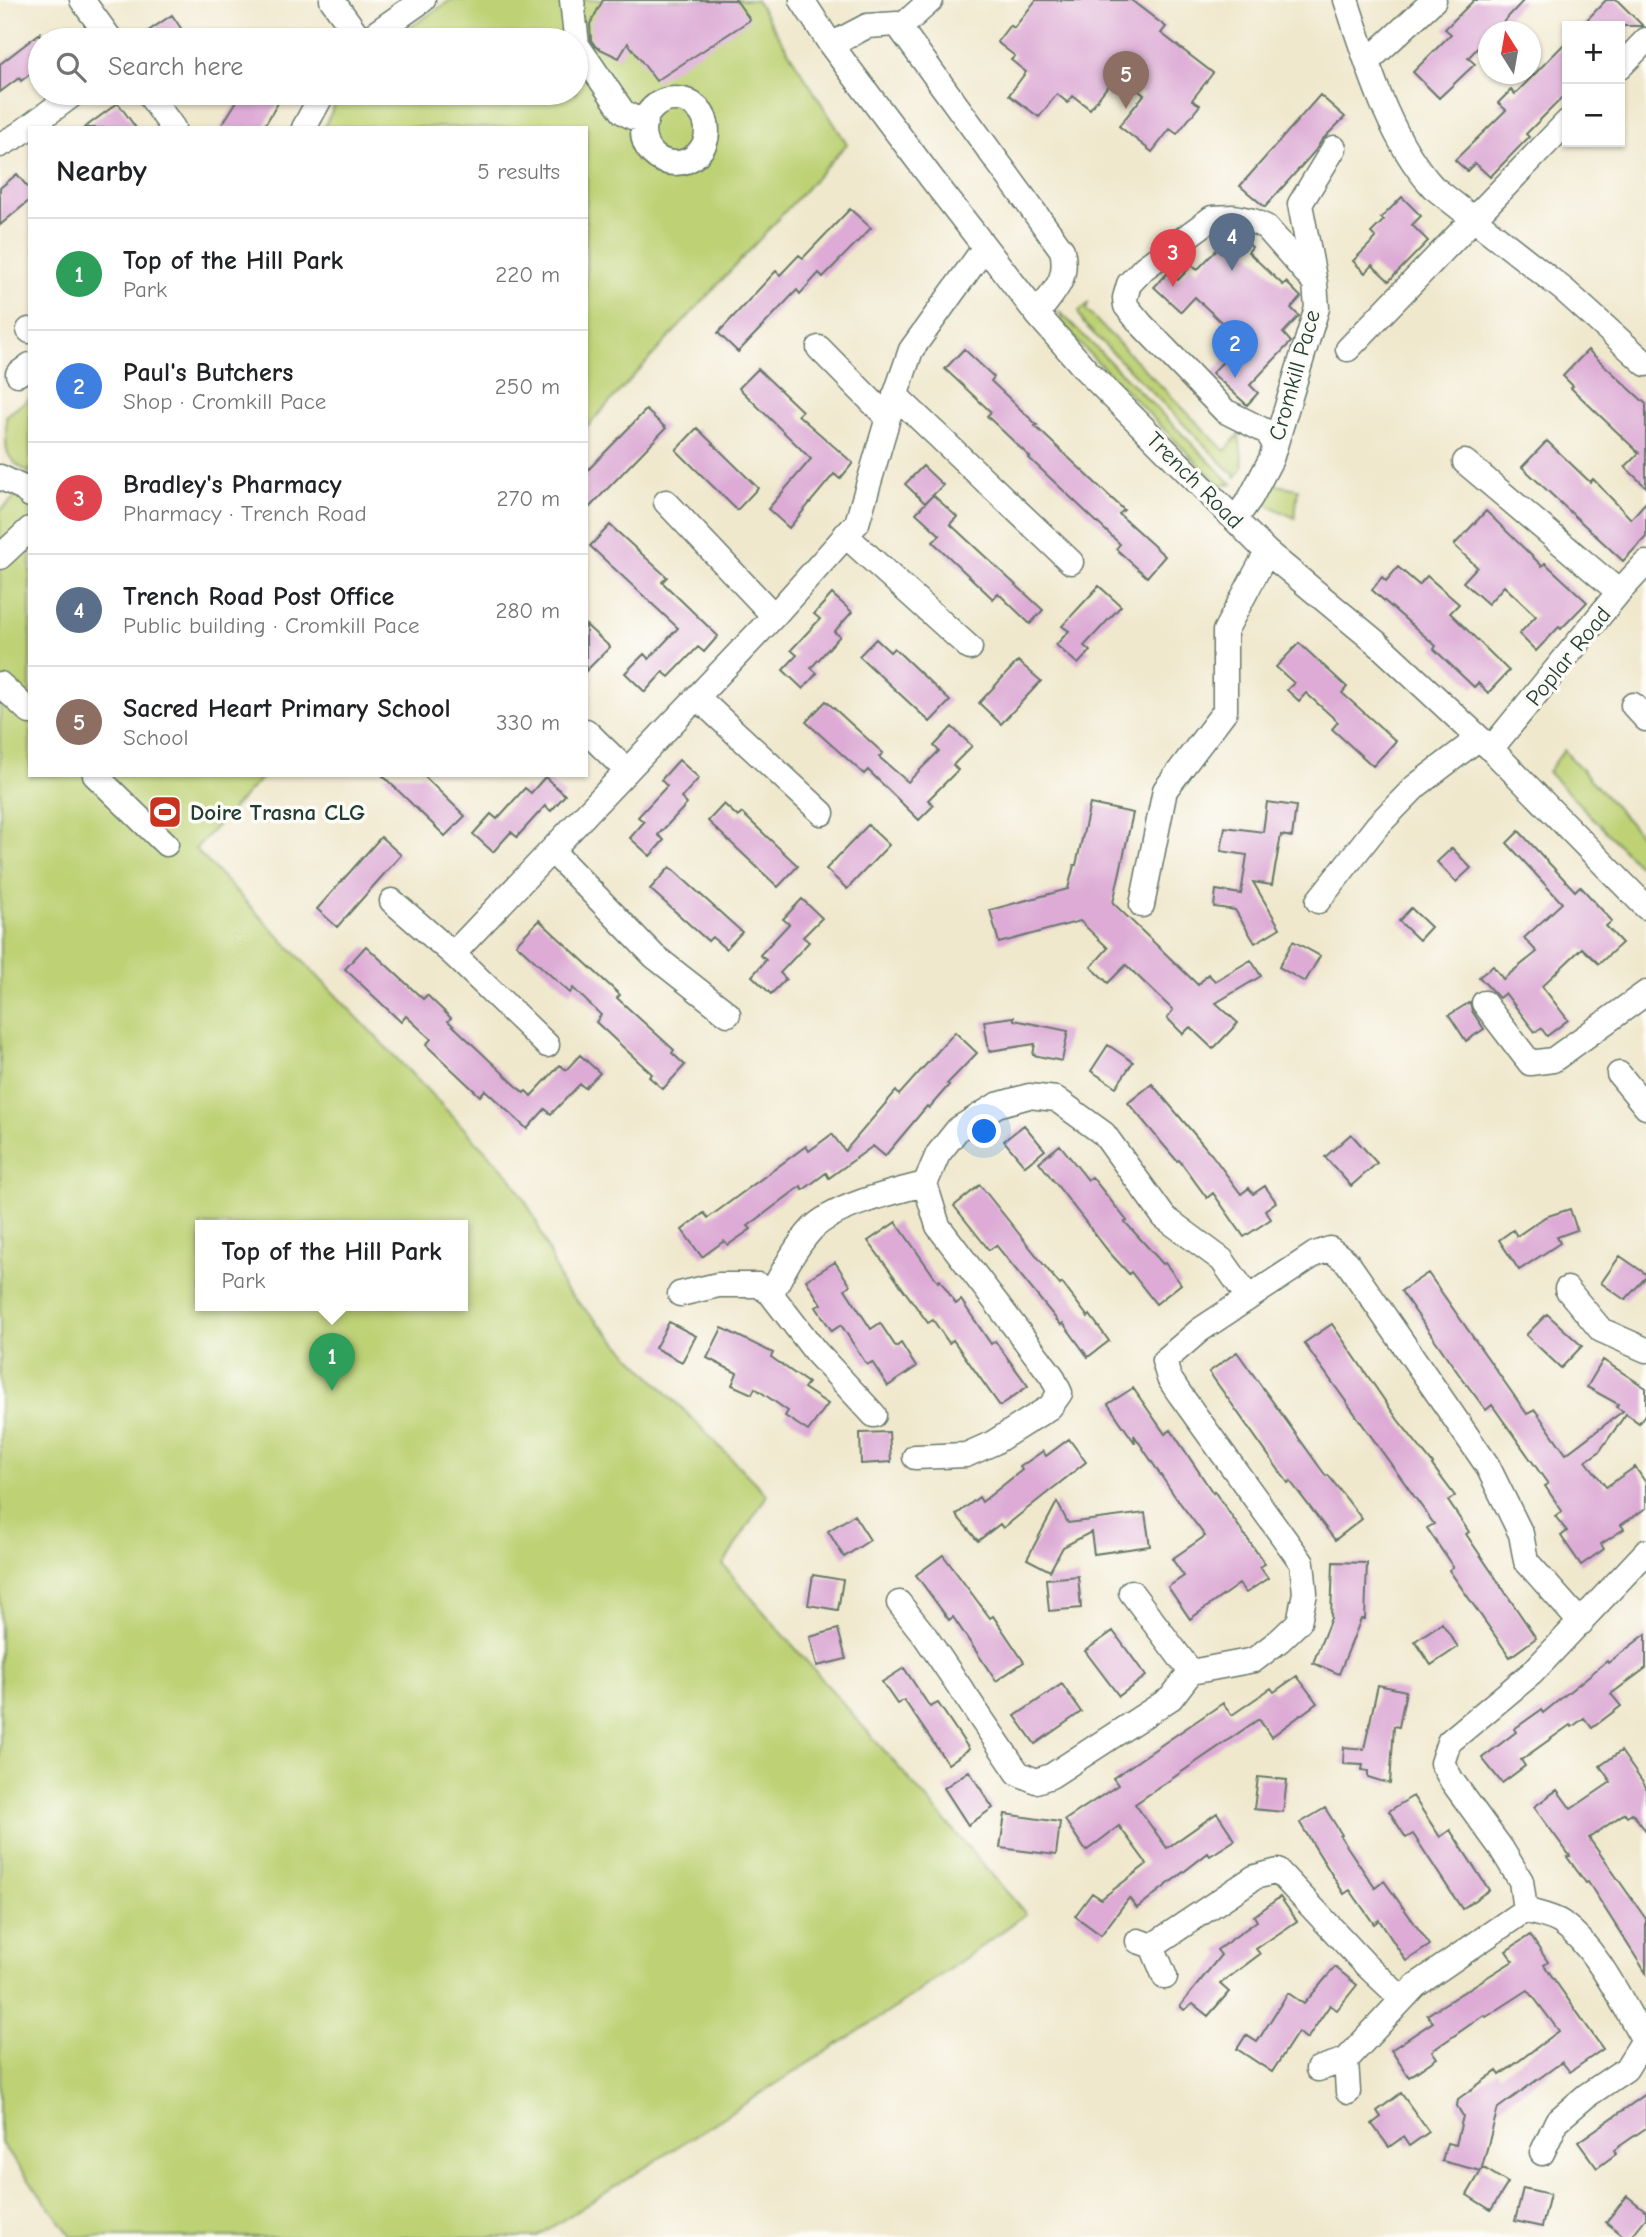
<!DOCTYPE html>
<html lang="en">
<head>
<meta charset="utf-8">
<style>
  body { margin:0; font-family:"Comic Neue",sans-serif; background:#f6f6f6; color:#202124 }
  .controls { position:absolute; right:21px; top:21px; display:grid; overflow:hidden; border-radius:0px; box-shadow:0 2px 5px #0004 }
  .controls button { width:63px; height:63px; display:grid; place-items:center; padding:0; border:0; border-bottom:2px solid #e0e0e0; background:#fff; color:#202124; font:35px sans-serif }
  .compass { position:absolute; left:1478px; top:21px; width:63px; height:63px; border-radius:50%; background:#fff; box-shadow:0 2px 5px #0004; rotate:349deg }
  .you { position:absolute; left:985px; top:1132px; width:24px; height:24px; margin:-18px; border:5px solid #fff; border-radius:50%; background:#1a73e8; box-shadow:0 0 0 10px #1a73e833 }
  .badge { display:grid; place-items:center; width:46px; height:46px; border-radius:50%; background:#111827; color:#fff; font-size:23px; font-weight:700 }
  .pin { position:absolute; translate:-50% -58px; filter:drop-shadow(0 2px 4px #0008) }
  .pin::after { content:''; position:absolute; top:37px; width:24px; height:21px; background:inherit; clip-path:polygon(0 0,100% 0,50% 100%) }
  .popup { position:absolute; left:195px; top:1220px; width:273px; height:91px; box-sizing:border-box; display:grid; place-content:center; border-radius:0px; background:#fff; filter:drop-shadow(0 2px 5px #0005); font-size:23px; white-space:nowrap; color:#757577 }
  .popup b { font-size:26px; color:#202124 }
  .popup::after { content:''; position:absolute; left:50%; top:100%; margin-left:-14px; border:14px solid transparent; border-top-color:#fff }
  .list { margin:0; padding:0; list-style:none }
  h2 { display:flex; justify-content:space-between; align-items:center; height:91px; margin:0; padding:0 28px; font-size:30px }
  h2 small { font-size:23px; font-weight:400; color:#757577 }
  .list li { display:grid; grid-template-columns:46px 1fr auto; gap:21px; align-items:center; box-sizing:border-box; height:112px; padding:0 28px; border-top:2px solid #e0e0e0 }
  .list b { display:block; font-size:26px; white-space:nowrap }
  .list p { margin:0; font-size:23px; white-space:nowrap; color:#757577 }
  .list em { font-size:23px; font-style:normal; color:#757577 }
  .icon { flex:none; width:38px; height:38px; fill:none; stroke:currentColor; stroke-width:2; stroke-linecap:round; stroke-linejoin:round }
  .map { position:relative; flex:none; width:1646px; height:2237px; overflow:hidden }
  .search { position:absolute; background:#fff; box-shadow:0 2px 5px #0004; left:28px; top:28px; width:560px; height:77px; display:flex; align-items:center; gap:18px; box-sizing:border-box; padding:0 24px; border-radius:38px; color:#757577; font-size:26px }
  .panel { position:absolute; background:#fff; box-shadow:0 2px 5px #0004; left:28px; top:126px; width:560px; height:651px; border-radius:0px }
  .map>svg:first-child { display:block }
  .green { fill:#bed174; stroke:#6e8754; stroke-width:2; fill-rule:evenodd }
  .building { fill:#ddabd6 }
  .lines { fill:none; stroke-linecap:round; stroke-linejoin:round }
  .minor-casing { stroke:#68796a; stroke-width:27 }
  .minor { stroke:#fff; stroke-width:24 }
  .labels { text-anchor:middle; stroke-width:7; stroke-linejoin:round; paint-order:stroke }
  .street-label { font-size:23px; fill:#1f3d34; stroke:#fdfcf7 }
  .poi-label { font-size:23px; font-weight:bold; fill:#1f3d34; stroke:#fdfcf7; text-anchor:start }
</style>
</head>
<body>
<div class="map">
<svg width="1646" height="2237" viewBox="0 0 1646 2237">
  <rect width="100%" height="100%" fill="#fdfcf7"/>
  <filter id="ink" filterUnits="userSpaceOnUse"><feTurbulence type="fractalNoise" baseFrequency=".0143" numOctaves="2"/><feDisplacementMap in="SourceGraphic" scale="14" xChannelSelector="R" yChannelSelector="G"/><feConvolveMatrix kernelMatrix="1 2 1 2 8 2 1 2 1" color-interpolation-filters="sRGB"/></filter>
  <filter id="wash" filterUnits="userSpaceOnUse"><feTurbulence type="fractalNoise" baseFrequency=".00686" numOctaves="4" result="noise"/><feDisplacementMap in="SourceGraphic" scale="28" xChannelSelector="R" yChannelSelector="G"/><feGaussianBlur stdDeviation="1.57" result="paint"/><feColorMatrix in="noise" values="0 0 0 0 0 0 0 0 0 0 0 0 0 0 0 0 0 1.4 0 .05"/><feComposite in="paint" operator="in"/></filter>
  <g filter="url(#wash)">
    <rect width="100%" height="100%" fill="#f0e8cd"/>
    <path class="green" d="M451,0H756L847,144L586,428V128L324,127L341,93H576V40H391Z
      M1088,304L1086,310L1225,451L1239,434L1243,467L1236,477L1084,324L1078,312Z
      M1060,312L1232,484L1219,485L1078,342L1062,323Z
      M30,398V473C0,457 7,448 6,416Z
      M30,474V775H264L195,849L511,1177L534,1216L563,1287L767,1495L723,1565L1026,1914L898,2006L536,2237H72L0,2142V511L15,497ZM201,1225H463V1305H201Z
      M1267,483L1298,489L1295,518L1263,503Z
      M1564,750L1646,841V873L1548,772Z"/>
    <g id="blocks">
      <path class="building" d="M603,0H736L750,20L656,81L628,43L619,58L596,47L591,40L590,24Z
        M1036,0H1131L1166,27L1161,33L1213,73L1192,100L1200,105L1177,134L1170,129L1152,152L1119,126L1144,95L1117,74L1090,109L1073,96L1068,103L1057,94L1039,117L1009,95L1026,72L1011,60L1015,56L997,42L1010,25L1014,28Z
        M1474,0H1524L1494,32H1488V37L1468,58L1475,64L1439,98L1413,72L1451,34L1445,29Z
        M1606,0H1617L1643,26H1581Z
        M172,15L189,40H135Z
        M40,33V66L21,81L19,78L0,92V64Z
        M1567,41V93L1526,134L1529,137L1490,177L1475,163L1467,171L1455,160L1506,110L1498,103L1511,90L1515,94Z
        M242,93H261L278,103L263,128H220Z
        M1320,95L1345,117L1322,140L1315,151L1265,207L1240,186Z
        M118,103L136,128H84Z
        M17,174L30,190V200L0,225V188Z
        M1402,197L1421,216L1412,225L1428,241L1389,281L1372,265L1365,273L1353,261L1376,238L1371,233L1384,220L1381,218Z
        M850,209L871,228L823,277L819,273L800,294L797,290L738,352L718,333L776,271L780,275L799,255L803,258Z
        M1239,235L1252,247L1248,252L1283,285L1286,282L1301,297L1291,308L1299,316L1283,333L1291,342L1250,385L1258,393L1247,405L1212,373L1242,342L1195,297L1181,312L1154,287L1170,271L1178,280L1192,265L1197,270L1225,241L1230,246Z
        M964,349L994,377L991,381L1037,425L1035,426L1124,510L1119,514L1165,556L1147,577L1116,549L1120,544L1029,458L1030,457L987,416L991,412L945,369Z
        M1588,350L1646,404V487L1625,467L1639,453L1571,388L1573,386L1563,376Z
        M758,369L802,411L798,415L853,463L840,479L834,474L789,528L768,509L811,459L739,388Z
        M646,410L666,428L586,511V472Z
        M697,428L758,488L737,510L676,450Z
        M1547,441L1590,482L1593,479L1631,519L1646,502V537L1623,561L1522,467Z
        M923,466L943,485L925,503L905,484Z
        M933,495L957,517L950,524L1043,610L1030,624L998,593L993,599L933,542L940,535L916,513Z
        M1486,511L1542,566L1545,563L1587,602L1561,629L1559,627L1536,651L1519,634L1536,616L1504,586L1488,604L1463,582L1477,567L1454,545Z
        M610,525L667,577L662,582L718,636L704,652L698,647L669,677L663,672L645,692L625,673L644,654L649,659L678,628L590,546Z
        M1398,567L1419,585L1427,576L1459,604L1450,613L1509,671L1488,693L1478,683L1474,687L1434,649L1436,646L1372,590L1382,577L1386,581Z
        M1099,586L1121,606L1084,646L1090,651L1078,664L1056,645L1069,631L1062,626Z
        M832,594L852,612L834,632L840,636L811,668L817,673L803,689L783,670L797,655L791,650L820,619L814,614Z
        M586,625L610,647L586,671Z
        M876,639L890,652L894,648L950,701L930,722L859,656Z
        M1299,643L1347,687L1342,693L1396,741L1373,766L1332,729L1338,722L1306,693L1299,701L1287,690L1294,683L1276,667Z
        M1018,661L1041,681L1001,724L979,703Z
        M826,701L883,753L879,757L908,782L939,751L934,746L952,727L972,746L953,765L958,770L928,800L934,805L919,820L868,770L864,774L806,722Z
        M679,760L699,778L681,798L687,804L658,835L664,840L650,856L630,838L644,822L638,817L667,786L661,780Z
        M382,775H423L465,816L445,836Z
        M545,777L565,795L551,811L545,806L517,837L511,832L493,852L473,834L491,814L497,819L525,788L531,793Z
        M1267,802L1296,806L1292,837L1281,835L1272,885L1253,882L1280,928L1255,943L1235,910L1214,907L1216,890L1241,894L1247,855L1221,851L1225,827L1263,832Z
        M724,804L738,817L742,813L798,866L778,887L708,821Z
        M1090,804L1133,813L1113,903L1198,985L1208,974L1215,981L1251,960L1261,976L1216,1003L1238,1023L1213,1049L1190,1027L1183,1034L1167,1018L1173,1010L1126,965L1108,983L1091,967L1108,948L1080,921L999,943L990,910L1068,889L1074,865H1076Z
        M868,825L889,845L847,889L826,869Z
        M1519,831L1575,891L1580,886L1612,921L1606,926L1622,943L1599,964L1582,948L1542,986L1568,1020L1547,1036L1541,1028L1535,1032L1505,993L1499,998L1479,977L1493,966L1503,979L1537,952L1524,938L1562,903L1507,843Z
        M381,837L401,855L337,927L317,909Z
        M1452,848L1471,868L1456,882L1437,862Z
        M670,867L742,932L726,949L712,937L708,941L650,889Z
        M802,899L822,918L803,937L809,942L780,973L786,979L771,994L752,976L766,960L760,955L789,924L783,919Z
        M1411,908L1431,927L1419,940L1399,921Z
        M539,920L620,995L617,998L674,1050L672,1053L685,1065L663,1089L649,1077L652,1074L596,1022L601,1015L573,988L570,993L516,944Z
        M1293,941L1320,956L1305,982L1279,967Z
        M366,946L423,999L427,995L451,1018L448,1021L524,1093L526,1091L531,1096L560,1065L566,1070L580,1055L600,1073L585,1088L580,1084L551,1114L545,1109L527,1129L485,1090L480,1096L426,1045L431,1039L406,1016L401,1022L345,969Z
        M1470,1002L1472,1011L1484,1029L1466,1041L1449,1015Z
        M1014,1017V1020L1068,1031L1062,1061L1033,1055L1035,1044L989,1051L984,1021Z
        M955,1032L977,1053L947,1084L949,1085L929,1108L927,1106L885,1156L873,1146L829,1178L826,1173L803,1190L801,1186L748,1226L751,1229L728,1245L724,1241L702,1257L682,1230L704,1213L708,1218L806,1146L809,1151L832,1134L845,1151L896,1091L899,1095Z
        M1108,1045L1133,1062L1116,1087L1091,1071Z
        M1152,1084L1212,1155L1241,1194L1249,1188L1253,1194L1265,1186L1276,1202L1265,1210L1271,1219L1244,1237L1213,1193L1207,1198L1179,1160L1177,1161L1128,1103Z
        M1024,1125L1045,1150L1025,1166L1004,1141Z
        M1351,1134L1377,1163L1351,1186L1325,1157Z
        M1060,1145L1088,1180L1092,1177L1127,1221L1125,1222L1163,1264L1165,1263L1181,1284L1156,1304L1131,1272L1129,1274L1109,1252L1039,1162Z
        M980,1185L1060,1285L1062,1283L1088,1317L1090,1315L1109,1341L1088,1357L1063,1323L1061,1325L996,1245L989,1250L954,1206Z
        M1570,1209L1577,1230L1557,1237L1560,1243L1519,1270L1499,1240L1513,1230L1517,1236L1545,1217Z
        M896,1222L938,1282L940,1280L956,1304L961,1300L991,1344L995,1341L1028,1386L1000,1406L953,1340L949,1343L933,1320L928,1323L868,1241Z
        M1620,1256L1646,1274V1277L1625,1300L1601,1283Z
        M835,1262L850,1285L845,1289L871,1329L880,1323L896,1347L901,1343L916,1367L888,1386L872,1362L867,1365L841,1325L832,1331L816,1307L821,1304L806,1280Z
        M1428,1273L1527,1414L1535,1410L1566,1454L1623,1411L1616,1407L1618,1404L1587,1387L1603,1360L1646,1388V1413L1639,1423L1626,1414L1599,1452L1586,1461L1606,1487L1635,1467L1646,1483V1508L1621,1525L1624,1529L1601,1544L1604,1549L1581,1565L1561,1536L1567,1531L1555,1516L1562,1511L1545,1486L1548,1484L1492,1405L1486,1410L1458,1373L1401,1291Z
        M1547,1314L1582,1346L1561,1368L1526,1335Z
        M669,1322L696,1336L682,1362L655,1348Z
        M1332,1324L1398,1420L1433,1464L1432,1465L1455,1496L1448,1501L1469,1532L1466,1534L1536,1638L1510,1657L1449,1570L1453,1567L1427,1528L1434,1524L1304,1343Z
        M722,1328L773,1353L771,1357L808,1383L804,1388L828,1404L808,1431L785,1416L788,1411L755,1388L752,1394L732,1385L737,1373L707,1358Z
        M1237,1352L1326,1476L1328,1475L1362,1519L1335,1540L1290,1481L1288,1483L1209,1372Z
        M1133,1388L1165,1434L1171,1430L1213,1493L1214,1491L1265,1564L1260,1567L1268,1578L1246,1593L1239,1584L1190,1619L1168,1587L1184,1576L1172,1559L1205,1536L1174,1495L1134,1435L1135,1443L1108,1404Z
        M889,1432L891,1462L861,1464L860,1433Z
        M1069,1439L1086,1462L1003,1528L1000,1524L978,1541L956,1515L979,1497L982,1502L1022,1470L1020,1467L1043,1451L1046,1456Z
        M1057,1502L1068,1523L1145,1513L1150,1546L1094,1554L1091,1532L1063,1547L1050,1571L1027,1559Z
        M854,1515L870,1540L844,1557L828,1531Z
        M943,1555L990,1618L993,1616L1024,1662L996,1681L953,1617L949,1620L916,1575Z
        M1333,1562L1367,1563L1365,1619H1361L1339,1674L1313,1663L1331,1618Z
        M813,1575L843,1580L838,1610L808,1605Z
        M1078,1576L1081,1608L1049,1611L1046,1579Z
        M1442,1623L1458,1647L1431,1665L1415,1641Z
        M838,1629L846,1659L817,1666L810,1637Z
        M1113,1631L1146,1676L1119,1696L1085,1651Z
        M1646,1634V1668L1611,1694L1621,1706L1592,1728L1584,1718L1572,1727L1570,1725L1521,1760L1525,1766L1502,1783L1482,1758L1516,1732L1514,1729L1541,1710L1543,1713L1607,1661L1608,1663Z
        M904,1668L930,1707L938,1703L969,1749L948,1764L904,1700L897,1704L882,1682Z
        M1297,1676L1317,1703L1271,1737L1259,1719L1135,1804L1167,1848L1217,1813L1235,1840L1210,1856L1208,1853L1137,1908L1129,1898L1101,1935L1075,1916L1092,1893L1101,1899L1147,1864L1119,1826L1086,1851L1065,1820L1118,1785L1113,1778L1223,1703L1232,1715L1271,1688L1274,1692Z
        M1062,1684L1081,1712L1035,1744L1015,1716Z
        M1378,1685L1406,1691L1399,1727L1394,1726L1390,1784L1368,1777V1771L1362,1770L1363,1765L1343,1764L1344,1747L1364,1749Z
        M1621,1751L1646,1787V1831L1632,1813L1627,1816L1625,1813L1589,1838L1646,1919V1973L1588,1882L1586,1883L1567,1857L1570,1856L1534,1807L1557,1790L1571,1809L1611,1782L1600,1766Z
        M969,1771L993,1808L968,1825L944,1788Z
        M1258,1777L1287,1780L1283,1812L1254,1809Z
        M1413,1796L1440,1837L1450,1830L1489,1890L1462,1909L1413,1834L1406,1838L1389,1811Z
        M1325,1808L1342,1835L1340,1836L1375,1888L1384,1881L1430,1945L1406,1961L1379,1920L1374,1924L1350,1890L1344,1894L1300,1823Z
        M1005,1814L1060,1822L1056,1855L1000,1848Z
        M1280,1897L1297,1921L1256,1949L1260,1954L1220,1984L1229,1992L1208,2016L1193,2004L1184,2010L1180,2006L1221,1955L1217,1950L1257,1921L1254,1916Z
        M1530,1935L1548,1962L1544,1965L1603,2049L1570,2072L1562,2062L1498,2108L1481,2171L1484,2168L1508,2183L1491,2210L1467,2195L1481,2171L1442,2161L1447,2143L1456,2145L1463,2116L1457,2106L1458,2099L1497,2071L1500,2075L1559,2031L1528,1990L1486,2017L1484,2015L1432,2051L1437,2058L1409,2077L1391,2050L1433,2022L1427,2015L1513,1961L1506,1951Z
        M1335,1967L1357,1985L1337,2010L1330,2005L1307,2039L1298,2032L1272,2072L1237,2049L1246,2035L1257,2042L1288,1993L1304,2004Z
        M1401,2093L1429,2132L1409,2146L1403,2137L1389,2147L1372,2124L1381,2117L1377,2111Z
        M1646,2094V2128L1614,2150L1616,2154L1597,2168L1578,2142Z
        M1523,2188L1550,2194L1542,2227L1515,2221Z
        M1627,2196L1646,2211V2218L1631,2237H1625L1606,2222Z"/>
    </g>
  </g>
  <g filter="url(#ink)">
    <use href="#blocks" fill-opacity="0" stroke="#68796a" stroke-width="2"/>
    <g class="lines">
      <defs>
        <path id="minor" d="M82,0L111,40
          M332,0L361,40
          M572,0L577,45L623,112L632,117L646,120
          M802,0L831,45L932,179L1037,314L1087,371L1267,552L1378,644L1491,749L1646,907
          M1346,0C1367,62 1388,138 1433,187L1564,290L1646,364
          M900,28L931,0
          M366,40L423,0
          M831,45L867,26L897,24L1062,250C1069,280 1054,291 1037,314
          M1367,62L1434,0
          M1620,67L1646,40
          M148,93L173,128
          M643 131a32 32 0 1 1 64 0a32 32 0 1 1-64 0Z
          M304,128L323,93
          M0,145L18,135L75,93
          M29,330L30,331
          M819,348L888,418
          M1348,349L1567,122
          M18,374L30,365
          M895,395L1071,562
          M1274,443L1267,432L1225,411L1141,324L1126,306L1125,298L1129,284L1144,268L1212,218L1234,217L1253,221L1266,227L1315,283
          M1465,462L1619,592
          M0,477L21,487L30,495
          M666,502L774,616
          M1235,520L1251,497L1271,459L1317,308L1315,283L1300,204L1334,148
          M845,535L970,648
          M0,557L30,529
          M0,684L30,712
          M697,697L822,813
          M1633,705L1646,719
          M586,731L627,771
          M1491,749L1619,592L1646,563
          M95,775L166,844
          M552,851L654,956L728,1014
          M392,901L453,954L547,1045
          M1318,901L1377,826L1416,786L1479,738
          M1142,905L1165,790L1225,711V631L1267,552
          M453,954L774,616L857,523L890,411L911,350L985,247
          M1484,1003L1530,1063L1553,1060L1646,993
          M1619,1074L1646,1107
          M1567,1289L1601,1330L1646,1350
          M680,1294L718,1285H759L771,1294L815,1351L874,1415
          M771,1294C783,1272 794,1249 811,1230C833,1206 893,1192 925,1184
          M915,1457L966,1455L993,1443L1050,1407L1060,1393L1052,1376L938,1226L925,1184L938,1154L958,1129L997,1105L1029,1096L1056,1099L1104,1134L1164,1217L1222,1260L1248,1297
          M1131,1592L1191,1672
          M899,1603L925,1636L1018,1773L1036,1781L1051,1776L1171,1698L1191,1672L1254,1660L1280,1640L1299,1622L1305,1593L1302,1563L1179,1393L1169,1378L1164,1361L1200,1330L1315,1254L1330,1249L1347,1262L1487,1465L1521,1534L1526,1561L1581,1623
          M1525,1910C1537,1914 1552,1916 1562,1923C1597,1948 1622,2003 1644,2040L1626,2069L1586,2096L1557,2121L1542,2153
          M1138,1941L1152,1946L1165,1977
          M1152,1946L1255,1877L1278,1871L1365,1964L1401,1998
          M1318,2069L1346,2060
          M1348,2092L1346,2060L1415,1986L1525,1910L1521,1881L1501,1848L1452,1781L1442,1763L1449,1742L1532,1673L1646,1552"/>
      </defs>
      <use href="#minor" class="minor-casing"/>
      <use href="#minor" class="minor"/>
    </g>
  </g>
  <defs>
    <symbol id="stadium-square" viewBox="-11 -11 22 22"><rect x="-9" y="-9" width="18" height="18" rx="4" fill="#c8321e" stroke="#fdfcf7"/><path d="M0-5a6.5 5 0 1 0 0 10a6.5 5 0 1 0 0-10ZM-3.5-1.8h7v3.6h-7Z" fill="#fff"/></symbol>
  </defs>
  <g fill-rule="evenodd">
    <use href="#stadium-square" x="146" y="793" width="38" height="38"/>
  </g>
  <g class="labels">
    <g class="street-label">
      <text transform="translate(1294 375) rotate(-74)" y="8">Cromkill Pace</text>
      <text transform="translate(1195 480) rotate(45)" y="8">Trench Road</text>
      <text transform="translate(1568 656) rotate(-51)" y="8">Poplar Road</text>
    </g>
    <g class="poi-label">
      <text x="190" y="820">Doire Trasna CLG</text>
    </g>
  </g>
</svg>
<div class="controls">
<button>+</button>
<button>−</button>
</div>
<svg class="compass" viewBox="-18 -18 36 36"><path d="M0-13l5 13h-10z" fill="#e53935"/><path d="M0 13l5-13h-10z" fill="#757577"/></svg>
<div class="you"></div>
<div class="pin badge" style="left:332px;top:1391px;background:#2e9e5b">1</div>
<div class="popup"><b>Top of the Hill Park</b>Park</div>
<div class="pin badge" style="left:1235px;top:378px;background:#3f7fe0">2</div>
<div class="pin badge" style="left:1173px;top:287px;background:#e0444e">3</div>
<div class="pin badge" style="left:1232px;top:271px;background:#5c6f8a">4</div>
<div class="pin badge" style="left:1126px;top:109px;background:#8d6e63">5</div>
<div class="search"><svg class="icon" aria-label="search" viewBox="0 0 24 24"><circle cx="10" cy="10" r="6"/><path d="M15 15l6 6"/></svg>Search here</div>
<section class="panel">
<h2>Nearby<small>5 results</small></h2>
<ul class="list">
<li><span class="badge" style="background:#2e9e5b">1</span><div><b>Top of the Hill Park</b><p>Park</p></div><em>220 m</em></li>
<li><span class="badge" style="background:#3f7fe0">2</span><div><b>Paul's Butchers</b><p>Shop · Cromkill Pace</p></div><em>250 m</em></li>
<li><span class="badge" style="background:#e0444e">3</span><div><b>Bradley's Pharmacy</b><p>Pharmacy · Trench Road</p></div><em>270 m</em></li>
<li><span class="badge" style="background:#5c6f8a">4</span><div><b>Trench Road Post Office</b><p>Public building · Cromkill Pace</p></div><em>280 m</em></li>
<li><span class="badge" style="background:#8d6e63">5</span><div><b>Sacred Heart Primary School</b><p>School</p></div><em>330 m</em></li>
</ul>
</section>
</div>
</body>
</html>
